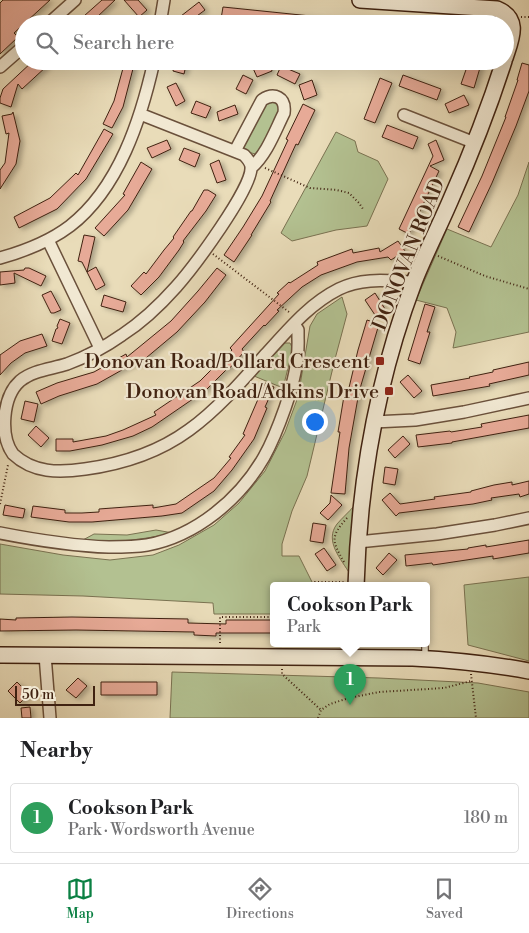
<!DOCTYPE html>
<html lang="en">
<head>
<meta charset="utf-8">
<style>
  body { margin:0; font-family:"Libre Bodoni",serif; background:#f2f2f2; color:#202124 }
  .scale { position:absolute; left:15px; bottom:12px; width:80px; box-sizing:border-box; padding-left:5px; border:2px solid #402211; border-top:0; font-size:14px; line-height:18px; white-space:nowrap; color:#402211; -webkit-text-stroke:4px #f1e8d2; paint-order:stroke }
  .you { position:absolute; left:314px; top:421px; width:18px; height:18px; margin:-12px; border:4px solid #fff; border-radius:50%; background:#1a73e8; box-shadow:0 0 0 8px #1a73e833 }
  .badge { display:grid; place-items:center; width:32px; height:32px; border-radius:50%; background:#0b8043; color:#fff; font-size:16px; font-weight:700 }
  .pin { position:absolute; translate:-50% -41px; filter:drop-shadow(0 1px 2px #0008) }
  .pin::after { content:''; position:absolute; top:26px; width:18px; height:15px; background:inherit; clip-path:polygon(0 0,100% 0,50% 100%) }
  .popup { position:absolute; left:270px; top:582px; width:160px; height:65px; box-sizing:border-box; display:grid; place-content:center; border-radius:5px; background:#fff; filter:drop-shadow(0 1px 4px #0005); font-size:16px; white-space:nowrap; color:#757577 }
  .popup b { font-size:19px; color:#202124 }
  .popup::after { content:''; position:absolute; left:50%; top:100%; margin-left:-10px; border:10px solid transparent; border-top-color:#fff }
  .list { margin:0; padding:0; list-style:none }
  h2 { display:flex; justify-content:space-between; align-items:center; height:65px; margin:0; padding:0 20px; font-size:21px }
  h2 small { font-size:16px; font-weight:400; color:#757577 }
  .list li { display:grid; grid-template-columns:32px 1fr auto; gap:15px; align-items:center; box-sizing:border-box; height:70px; margin:0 10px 10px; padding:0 10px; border:1px solid #e0e0e0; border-radius:5px }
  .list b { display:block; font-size:19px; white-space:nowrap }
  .list p { margin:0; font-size:16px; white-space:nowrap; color:#757577 }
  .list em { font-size:16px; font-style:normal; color:#757577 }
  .icon { flex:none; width:28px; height:28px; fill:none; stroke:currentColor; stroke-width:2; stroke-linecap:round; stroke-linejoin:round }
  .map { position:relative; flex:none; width:529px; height:718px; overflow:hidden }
  .search { position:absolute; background:#fff; box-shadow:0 5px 20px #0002; left:15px; right:15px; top:15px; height:55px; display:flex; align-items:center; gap:12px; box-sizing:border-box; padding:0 18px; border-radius:28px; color:#757577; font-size:19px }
  .sheet { height:145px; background:#fff }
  nav { display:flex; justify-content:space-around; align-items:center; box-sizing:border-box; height:70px; border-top:1px solid #e0e0e0; background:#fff; font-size:14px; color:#757577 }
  nav a { display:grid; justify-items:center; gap:2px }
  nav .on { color:#0b8043 }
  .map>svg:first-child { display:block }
  .green { fill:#b3c191; stroke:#7a7251 }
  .building { fill:#e7aa97; stroke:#402211; filter:url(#shadow) }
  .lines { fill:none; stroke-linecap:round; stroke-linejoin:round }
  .lane-casing { stroke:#6a503b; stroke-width:8 }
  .street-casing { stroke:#6a503b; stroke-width:14 }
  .secondary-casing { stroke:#402211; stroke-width:18 }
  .path { stroke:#402211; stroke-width:2; stroke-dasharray:1 2.5; stroke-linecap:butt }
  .lane { stroke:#f1e8d2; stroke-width:5.5 }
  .street { stroke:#f1e8d2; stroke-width:11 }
  .secondary { stroke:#f1e8d2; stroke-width:15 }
  .poi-dot { fill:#8f2418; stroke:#f1e8d2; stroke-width:2 }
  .labels { text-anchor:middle; stroke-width:4.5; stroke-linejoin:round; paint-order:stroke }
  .street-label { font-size:20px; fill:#402211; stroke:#f1e8d2 }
  .poi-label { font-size:20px; fill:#402211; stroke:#f1e8d2; text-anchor:end }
</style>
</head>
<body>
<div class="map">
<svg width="529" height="718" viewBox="0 0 529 718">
  <defs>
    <filter id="shadow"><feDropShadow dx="3.5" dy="2" stdDeviation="2.5" flood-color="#0004"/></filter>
  </defs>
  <rect width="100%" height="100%" fill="#e9dcb9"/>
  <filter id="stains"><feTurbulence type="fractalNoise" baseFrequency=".004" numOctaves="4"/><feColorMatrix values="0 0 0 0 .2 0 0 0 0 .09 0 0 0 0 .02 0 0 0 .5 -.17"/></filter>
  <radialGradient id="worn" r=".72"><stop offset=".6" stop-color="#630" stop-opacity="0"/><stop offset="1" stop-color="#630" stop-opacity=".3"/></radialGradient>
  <path class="green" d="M269,101L275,102L278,105L279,112L260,150L255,154L245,151L243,147L263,105Z
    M336,132L355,141L358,152L378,161L388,179L367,226L336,230L292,241L281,233Z
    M529,162V332L453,348L456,332L447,308L416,300L447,229L491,247L518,195Z
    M342,297L347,314L335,359L307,476L292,511L282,544V556H299L312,582V586H274V614H214L213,603L83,596L0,594V544L63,555L110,560L153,555L179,545L214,525L239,503L265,471L285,432L298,397L310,326L317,314Z
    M285,343H290L292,347L291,356L283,388L254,376Z
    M354,506L350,574C341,559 324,541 337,524C342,518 349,512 354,506Z
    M156,530L173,533C143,540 112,543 81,541L94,534L127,535Z
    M529,577V661L468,645L464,585Z
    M172,672L379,678L478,683L529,692V718H170Z"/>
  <path class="building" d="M3,0H50L14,33L18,37L0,54V3Z
    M102,0H115L96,18L97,19L92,24H75Z
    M124,0H138L147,10L139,17Z
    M199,2L205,10L186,24L181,16Z
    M223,7L330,18L329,24H261L221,19Z
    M33,61H43L47,66L22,89L18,84L11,107L0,103V98L3,89Z
    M125,61H135L123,107L112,128L103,124L114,101Z
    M175,61H187L184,74L173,71Z
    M265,61H269L272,71L257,77L252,66Z
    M469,61H482L474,88L461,84Z
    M522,63L529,65V91L516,126L492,183L469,232L458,227L482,176L506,117H505L518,80H517Z
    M281,66L300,74L295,84L277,75Z
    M243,75L253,80L246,94L236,89Z
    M403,75L441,89L437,100L399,86Z
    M380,78L392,83L375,123L364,119Z
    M312,80L317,95L304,100L299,85Z
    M176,83L185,101L176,106L167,87Z
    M464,95L469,105L449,113L445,104Z
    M196,101L211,107L206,118L191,113Z
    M303,104L315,110L298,145L296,144L270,201L271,202L251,235H252L234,262L224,255L243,227L262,196L288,140L286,139Z
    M235,105L238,114L219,121L217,112Z
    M13,112L20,141L16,164L0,189V170L5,163L9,133L6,134L2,116L12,114Z
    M387,125L418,137L413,149L382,137Z
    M104,129L113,134L86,179L57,209L19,228L14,217L50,198L76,173L78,175Z
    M167,140L171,149L152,158L147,148Z
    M436,140L444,160L430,166L439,171L409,234L399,229L433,156L428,144Z
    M184,148L200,154L195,167L179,160Z
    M219,160L226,180L217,183L210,164Z
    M141,162L152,169L128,210L104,236L95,228L125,195L123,194Z
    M204,190H208L216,195L206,211L183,241L184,242L179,250L159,277L141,295L131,286L144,272L146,274L164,250L174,238L173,237L191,211H192Z
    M84,235L95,237L87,272L82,262L78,261Z
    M398,241L405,251L391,260L388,257L357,262L321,275L302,287L277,310L279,311L265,326L264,325L242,349L244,352L228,370L227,369L206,390L152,427L133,436L102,445L70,451H56V439H73V442L106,436L123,430L156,415L154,412L200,381L217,364L218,365L232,350L230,348L279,294L277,293L289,282L290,283L318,265L317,262L352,249L353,253L379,248L380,252Z
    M96,267L105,285L96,290L87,272Z
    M25,268H29L46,276L41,286L14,273L15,283L0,285V272L24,270Z
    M217,268L226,275L205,302L177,332L140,363L138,361L97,384L59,396L41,404L36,392L57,383L94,372L126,354L127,357L171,321L198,291Z
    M51,291L61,310L54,313H51L42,295Z
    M375,293L385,309L375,315L365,300Z
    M104,295L126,302L123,312L101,306Z
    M425,304L435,307L427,332H430L420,364L408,360Z
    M60,319L70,323L62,344L52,341L56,329L58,328L57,326Z
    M367,320L379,324L359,392L349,448L345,494L331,493L340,432H338L344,396H347L358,350Z
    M42,334L47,346L25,353L11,363L0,375V355L20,341Z
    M529,362V375L489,384L490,386L433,396L431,385L470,378L469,377L493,372V370Z
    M408,375L422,391L414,398L400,382Z
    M265,383L274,387L265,407L267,408L254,439L232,470L214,491L182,513L162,516L92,522H69L31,517L33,506L65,510V513H82L99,512V509L153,505V508L176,504L214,478L231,458L229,457L245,435L243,434Z
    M25,401L38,404L34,422L21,419Z
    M529,415V428L452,442V443L418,447L416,435L450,431L451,432L482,427L481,424Z
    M36,426L49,438L41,447L28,435Z
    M403,436L410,444L395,458L388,450Z
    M385,467L398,469L395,485L383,483Z
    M529,481V494L520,497L519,494L491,498L492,500L473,504L399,513L396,516L382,500L390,493L400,504L435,499L434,497L471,492V491L494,485L512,482V485Z
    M331,495L342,505L328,520L320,513L330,503Z
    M5,505L25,509L23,518L3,515Z
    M313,523L326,525L323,543L310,541Z
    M529,540V553L493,559V556L433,565L432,563L406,566L405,555L468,549V548L486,545V547Z
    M324,548L336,565L327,571L315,554Z
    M389,553L397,560L383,575L376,568Z
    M72,617L188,619V623L226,624V620H274V633H216V636L194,635V632L76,630L0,631V619L16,620V618Z
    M78,678L87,686L76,698L66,690Z
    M17,682L29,694L20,703L8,691Z
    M101,682H157V695H101Z
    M30,707L31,718H22L21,708Z"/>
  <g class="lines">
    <defs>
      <path id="lane" d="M425,644V657"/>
      <path id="street" d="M48,24L75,0
        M160,24L164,0
        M0,67L24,46
        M140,114L244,155C247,158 250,161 251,166C254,187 192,269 176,287C160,305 142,322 122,335C105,347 86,357 67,364C52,369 33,370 20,381C2,397 0,436 13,454C33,473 59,473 85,469C122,464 159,452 189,430C217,410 243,380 266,354C288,330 309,304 339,289C363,277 389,281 414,282
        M404,115L475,143
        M235,151L262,100C274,92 286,97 284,113C275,131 267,154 251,168
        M48,240L100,348
        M0,258C25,251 49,242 70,226C119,188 141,119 154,61
        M374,422L415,420L464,412L529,398
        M0,533C36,540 72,546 109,547C121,547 135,547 147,545C196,536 240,499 264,457C273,441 279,425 285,408C293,385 299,361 298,338C298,337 298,330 298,330C297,328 295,326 294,324
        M358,542L437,534L495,525L529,518
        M45,655L50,718"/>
      <path id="secondary" d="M360,0L497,9C521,19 511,39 505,58
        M356,586C359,482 377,380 414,282C425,254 439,227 451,199C471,154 489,108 504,61
        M0,655L413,658C452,660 491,664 529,671"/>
    </defs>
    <use href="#lane" class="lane-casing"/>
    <use href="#street" class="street-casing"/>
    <use href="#secondary" class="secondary-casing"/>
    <path class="path" d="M521,17H529
      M265,168L310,188L337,190L349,193L359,203L363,209
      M213,254L289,312
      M438,256L485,276L529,289
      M0,504L8,465
      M344,562C332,541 330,537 347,518
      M315,586V582H344
      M220,643V617H274
      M282,669V674L321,710
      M471,674L476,718
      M318,718L321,710L330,704L349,698L379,692L444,688L471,681"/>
    <use href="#lane" class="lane"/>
    <use href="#street" class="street"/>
    <use href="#secondary" class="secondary"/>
  </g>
  <g class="poi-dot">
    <rect x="375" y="356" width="10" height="10" rx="2.5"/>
    <rect x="384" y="386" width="10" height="10" rx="2.5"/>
  </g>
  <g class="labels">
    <g class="street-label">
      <text transform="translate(408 254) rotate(-68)" y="7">DONOVAN ROAD</text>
    </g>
    <g class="poi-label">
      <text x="370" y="368">Donovan Road/Pollard Crescent</text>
      <text x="379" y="398">Donovan Road/Adkins Drive</text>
    </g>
  </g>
  <rect width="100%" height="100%" filter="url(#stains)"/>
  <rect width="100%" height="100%" fill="url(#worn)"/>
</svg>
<div class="scale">50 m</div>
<div class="you"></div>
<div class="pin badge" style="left:350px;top:705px;background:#2e9e5b">1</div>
<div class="popup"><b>Cookson Park</b>Park</div>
<div class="search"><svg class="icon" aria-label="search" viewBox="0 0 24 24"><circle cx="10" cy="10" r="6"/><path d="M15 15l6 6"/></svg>Search here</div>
</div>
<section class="sheet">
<h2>Nearby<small></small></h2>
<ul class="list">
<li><span class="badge" style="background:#2e9e5b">1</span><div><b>Cookson Park</b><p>Park · Wordsworth Avenue</p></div><em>180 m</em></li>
</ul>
</section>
<nav>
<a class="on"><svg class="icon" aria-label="map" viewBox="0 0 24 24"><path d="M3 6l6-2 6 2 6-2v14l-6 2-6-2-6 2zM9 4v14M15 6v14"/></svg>Map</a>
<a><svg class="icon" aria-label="directions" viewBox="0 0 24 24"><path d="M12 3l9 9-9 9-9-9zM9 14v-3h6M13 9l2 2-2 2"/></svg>Directions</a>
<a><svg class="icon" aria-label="saved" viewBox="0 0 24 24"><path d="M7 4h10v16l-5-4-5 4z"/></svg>Saved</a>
</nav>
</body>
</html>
